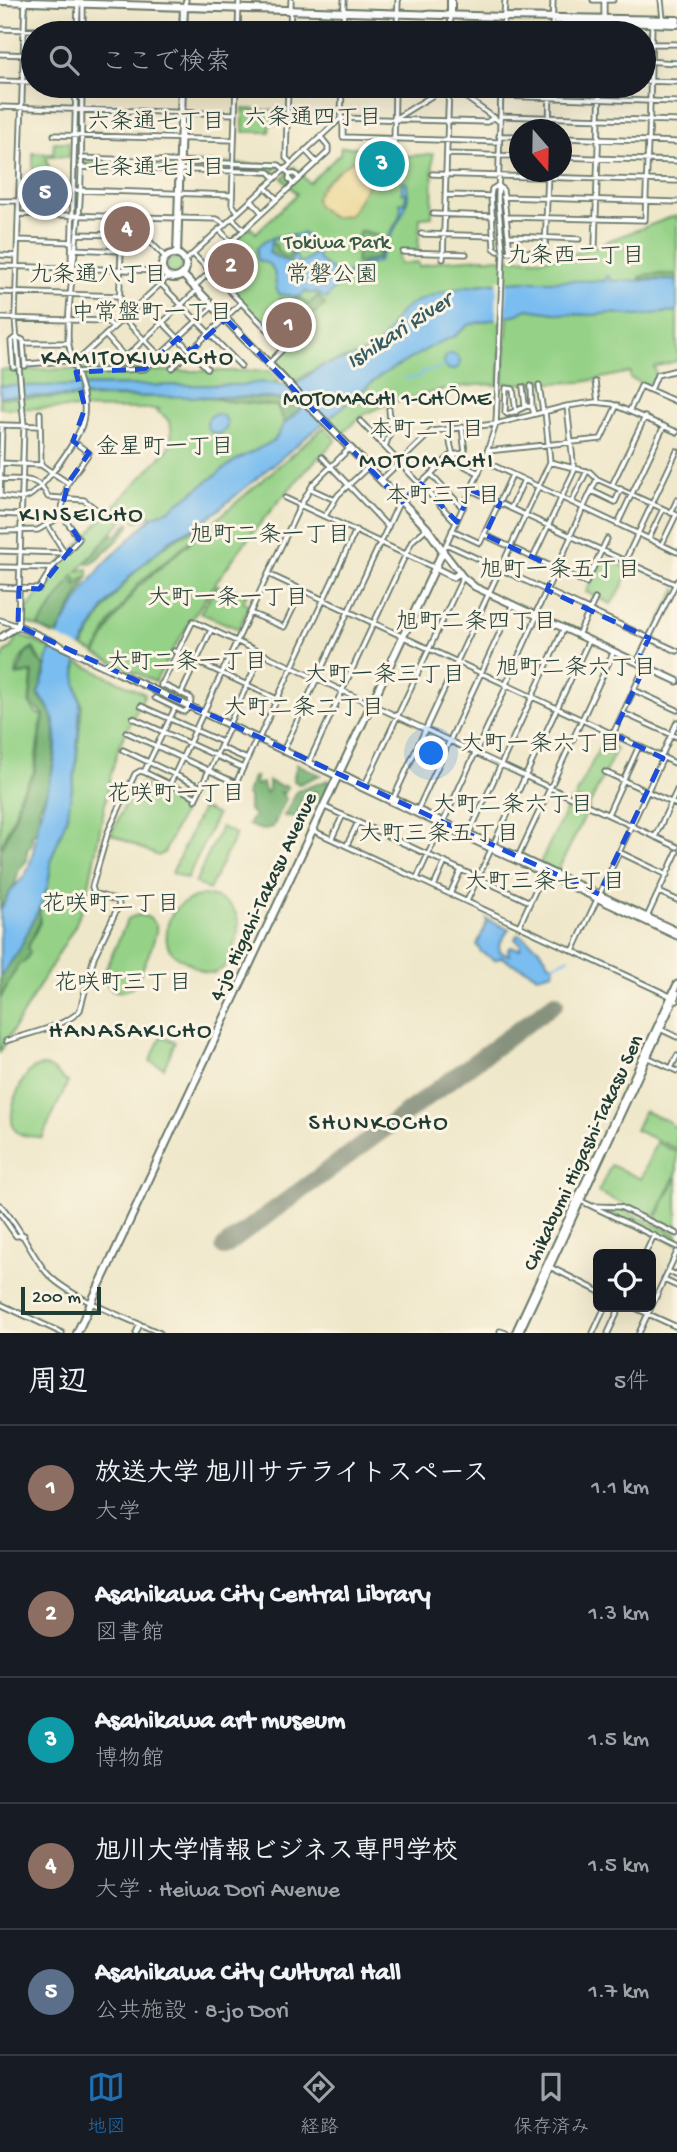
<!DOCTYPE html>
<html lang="ja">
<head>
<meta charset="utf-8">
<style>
  body { margin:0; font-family:"Gochi Hand","Klee One",sans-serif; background:#242831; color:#f1f3f6 }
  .controls { position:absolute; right:21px; bottom:21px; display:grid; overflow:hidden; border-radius:10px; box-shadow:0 7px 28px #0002 }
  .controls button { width:63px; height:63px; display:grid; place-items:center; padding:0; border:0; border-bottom:2px solid #363941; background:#171b24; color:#f1f3f6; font:35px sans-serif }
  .compass { position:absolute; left:509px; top:119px; width:63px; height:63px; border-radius:50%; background:#171b24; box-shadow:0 7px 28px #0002; rotate:160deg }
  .scale { position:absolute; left:21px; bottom:18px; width:80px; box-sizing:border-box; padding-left:7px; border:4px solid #1f3d34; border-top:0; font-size:19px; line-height:24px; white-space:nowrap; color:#1f3d34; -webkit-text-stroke:5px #fcf5e5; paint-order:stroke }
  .you { position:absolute; left:432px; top:754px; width:24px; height:24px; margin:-18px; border:5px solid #fff; border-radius:50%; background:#1a73e8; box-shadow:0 0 0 10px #1a73e833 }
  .badge { display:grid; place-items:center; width:46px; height:46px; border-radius:50%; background:#1f6fb2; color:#fff; font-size:23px; font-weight:700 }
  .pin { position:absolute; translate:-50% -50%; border:4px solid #fff; box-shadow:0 2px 7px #0006 }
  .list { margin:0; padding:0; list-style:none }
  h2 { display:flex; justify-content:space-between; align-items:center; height:91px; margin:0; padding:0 28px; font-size:30px }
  h2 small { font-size:23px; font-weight:400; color:#9ea1a6 }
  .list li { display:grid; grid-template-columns:46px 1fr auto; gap:21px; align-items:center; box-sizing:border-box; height:126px; padding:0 28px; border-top:2px solid #363941 }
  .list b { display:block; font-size:26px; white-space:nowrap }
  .list p { margin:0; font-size:23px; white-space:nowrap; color:#9ea1a6 }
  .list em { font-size:23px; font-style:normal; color:#9ea1a6 }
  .icon { flex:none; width:38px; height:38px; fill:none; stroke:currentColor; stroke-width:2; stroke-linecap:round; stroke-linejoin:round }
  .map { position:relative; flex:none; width:677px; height:1333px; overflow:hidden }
  .search { position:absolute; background:#171b24; box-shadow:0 7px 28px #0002; left:21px; right:21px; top:21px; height:77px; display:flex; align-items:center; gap:18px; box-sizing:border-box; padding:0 24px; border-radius:38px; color:#9ea1a6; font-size:26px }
  .sheet { height:721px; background:#171b24 }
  nav { display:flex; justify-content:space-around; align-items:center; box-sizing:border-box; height:98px; border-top:2px solid #363941; background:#171b24; font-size:19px; color:#9ea1a6 }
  nav a { display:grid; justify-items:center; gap:4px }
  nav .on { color:#1f6fb2 }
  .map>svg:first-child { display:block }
  .green { fill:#95d287; stroke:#5a885e; stroke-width:2 }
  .forest { fill:#78b474; stroke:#4c7854; stroke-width:2 }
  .sand { fill:#eeda9e; stroke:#868c69; stroke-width:2 }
  .water { fill:#7abdf0; stroke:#4c7d92; stroke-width:2; fill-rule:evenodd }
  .pier { fill:#efe7c9 }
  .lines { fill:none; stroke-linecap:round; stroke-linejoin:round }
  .stream { stroke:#7abdf0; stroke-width:2 }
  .runway { stroke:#87927e; stroke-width:18 }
  .minor-casing { stroke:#687868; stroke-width:7 }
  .major-casing { stroke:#687868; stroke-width:9 }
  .highway-casing { stroke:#687868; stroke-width:10 }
  .minor { stroke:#fff; stroke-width:3.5 }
  .major { stroke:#fff; stroke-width:5 }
  .highway { stroke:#fff; stroke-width:6 }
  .marked { fill:none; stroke:#1d4ed8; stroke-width:5; stroke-dasharray:14 9; stroke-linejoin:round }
  .labels { text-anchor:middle; stroke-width:6; stroke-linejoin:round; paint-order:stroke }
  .park-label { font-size:21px; fill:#375b45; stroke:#fcf5e5 }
  .street-label { font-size:21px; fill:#1f3d34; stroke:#fcf5e5 }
  .neighbourhood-label { font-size:23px; fill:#1f3d34; stroke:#fcf5e5 }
  .water-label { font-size:23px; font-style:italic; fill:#365d63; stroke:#fcf5e5 }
  .quarter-label { font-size:24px; letter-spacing:2px; fill:#1f3d34; stroke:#fcf5e5 }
</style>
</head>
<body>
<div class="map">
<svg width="677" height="1333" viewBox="0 0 677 1333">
  <rect width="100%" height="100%" fill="#fcf5e5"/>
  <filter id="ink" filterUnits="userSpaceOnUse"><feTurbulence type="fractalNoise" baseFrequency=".0143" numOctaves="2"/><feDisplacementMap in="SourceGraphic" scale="14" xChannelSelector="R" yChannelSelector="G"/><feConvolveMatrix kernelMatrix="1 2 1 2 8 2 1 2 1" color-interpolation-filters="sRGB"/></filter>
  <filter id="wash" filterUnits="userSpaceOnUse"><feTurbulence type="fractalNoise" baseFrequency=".00686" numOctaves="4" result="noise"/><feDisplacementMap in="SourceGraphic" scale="28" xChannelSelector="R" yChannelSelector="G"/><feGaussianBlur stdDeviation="1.57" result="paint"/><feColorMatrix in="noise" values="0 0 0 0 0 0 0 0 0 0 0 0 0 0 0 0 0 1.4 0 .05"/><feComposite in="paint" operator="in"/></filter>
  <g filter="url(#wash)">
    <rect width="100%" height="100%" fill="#efe7c9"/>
    <path class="green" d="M628,27L647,28L649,30L648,56L645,60L644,33H628Z
      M243,109L281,111V124H270L269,132H243Z
      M54,142H69V157L53,156Z
      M341,147L398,148V157L433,154L432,217L420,218L418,251H403L398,256L400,264L418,262L419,267L441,261L482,258L540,259L568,256L677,215V274H649L640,277L639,281H609V277L606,276V281C543,282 472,275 414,303C391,314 395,332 376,346C360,358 339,358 321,366C311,370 303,378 293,383L272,362L286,347L211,271L239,246L235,241L250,227L256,233L297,194L282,178L294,167L309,183L340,154Z
      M33,153L51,154V157L46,158L49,167L45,172H33Z
      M83,159L279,165L271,174L83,168Z
      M167 266a8 8 0 1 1 16 0a8 8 0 1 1-16 0Z
      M527,309L563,314L593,315L612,313L636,316L677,311V361L654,367L656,374L650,386L630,378V372L583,382L503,384L508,315L518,314Z
      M501,316L499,385C466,382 392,399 364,415C356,419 349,428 343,433L328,419L380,376L436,344L455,336L468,325Z
      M143,368L146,371H269L280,382L247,385L0,386V370Z
      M162,395C201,396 238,402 277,406L285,423L274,441L236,460L169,510L152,517L148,515L136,523L129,513L78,571L88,569V577H84L76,586L74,576L38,627L24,622L22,617L57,567L168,449C174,433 174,419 156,411L159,409L0,408V398L161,397Z
      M324,427L336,440C265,509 202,594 155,682L96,654L111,625L138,587Z
      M205,523L202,531L138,584L110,623L95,653L83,647C102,607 134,566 171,542C182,534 195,530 205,523Z
      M609,559L629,569L622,587L611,604L586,592L600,563Z
      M217,585L228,590L230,588L247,595L243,602L249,605L239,629L200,613Z
      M677,588V596L643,661L640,659Z
      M18,634L51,649L46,665H43L33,647C23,652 16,664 16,675L32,673L29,703L37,714L42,715L33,774L19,795L15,813L0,848V662L7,650L12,648Z
      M77,662L145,694L119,746L111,774L87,895L75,926L0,1052V999L18,964L25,961L28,947L40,922V906L48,885L52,857L67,816L76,767L82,705L76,684Z
      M606,734L614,738L612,745L616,750L589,806L575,798Z
      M141,784L186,805L164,853L158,856L111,834L133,788Z
      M571,800L589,808L557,872L540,863Z
      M202,808L217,815L187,879L172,873Z
      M221,827L236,834L209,890L195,883Z
      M203,895C237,900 245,919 233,949C230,960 226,970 213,973C204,974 196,968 189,963C183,960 175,956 171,951C166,945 166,937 167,930C169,909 184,900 203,895Z
      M138,915C146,916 153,918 156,926C159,934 138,981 132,987C128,990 122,992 116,991C108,989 105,982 103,975L126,923L129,918Z
      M161,1036L175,1042L164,1068L150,1061Z
      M45,1066C57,1069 59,1078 68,1082L42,1138C34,1134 25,1139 17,1132C4,1120 19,1081 30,1071C34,1067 40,1066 45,1066Z
      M644,1111L670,1122L672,1127L677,1125V1149L635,1130Z
      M656,1142L677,1152V1172L657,1214L649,1217L598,1192L611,1165L641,1179Z
      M677,1176V1231L655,1221Z
      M608,1208L621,1209L677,1235V1244L606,1212Z"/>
    <path class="forest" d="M364,231L382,237L384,240L377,259L356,263L359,232Z
      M270,243L276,245L277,250L286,258L291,255L290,251L296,247L290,264L269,253Z
      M649,274H677V280L640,279V277Z
      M318,296L325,305L312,315L316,320L303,331L283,309L280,299H301L308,305Z
      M213,397C238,398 283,394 302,408L285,423L277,406L225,401Z
      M129,522L130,525L117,541L91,564H87V561L112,533L116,536Z
      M74,575L77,579L74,582L76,586L84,577H88L56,636L38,627Z
      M33,649L36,657L45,667L41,686L37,694C43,700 49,709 52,717C59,738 52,792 38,808L40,810L37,831L32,835L31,845L27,850V860L19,869L15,884L0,909V852L16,815L21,794L35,772L44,715L30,703L33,672L17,674L26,652Z
      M297,764L320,775L299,784L293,780Z
      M253,777H256L255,785L263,783L265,793L269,790V781L282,787L284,785L288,787L285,793L280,792L286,799L273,827L262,830L248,825L254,815L249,810V797L246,795Z
      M328,780L329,786L321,802L313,798L316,791L303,796L300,800L302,802L298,810L308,815L307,817L284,816L297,791Z
      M40,906V922L28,947L30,953L25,961L18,965L0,999V977L19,950Z"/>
    <path class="sand" d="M353,160L360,164L372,178L350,215L333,218C328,214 318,209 316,202C313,189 342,167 353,160Z"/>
    <path class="water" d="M402,182L407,183L408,197L405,209L378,262L354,270L345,279L347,281L334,289L326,299L317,293H307L306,291L299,297L279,294C273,286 278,271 269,264C265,262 261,262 257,259V248C275,230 285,239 304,233L316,247L319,260C329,266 333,273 343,278L352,268L378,259L386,240L399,218L401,209L400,202L405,203L406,193H402ZM287,236L299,239L290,264L269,253L272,240ZM306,242L314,247L315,253L303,263H299L295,254L301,244Z
      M606,276H609L610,281L677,280V311L636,316L612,313L593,315L563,314L527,309L518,314L468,325L455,336L436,344L380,376L216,512L195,527L170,540L130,576L105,606L82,645L76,667V684L80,702L76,767L67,817L52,857L48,885L40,906L19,950L0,977V910C5,904 6,898 10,892C14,886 21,881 25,875C36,855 35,829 42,807C54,772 69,724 38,694L46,671V660L62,626L86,587L103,565L152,517L169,510L236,460L274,441L285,423L302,408L288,401L265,397L0,396V386L247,385C263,378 279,388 295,384C305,381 312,370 322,366C335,361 350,359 363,354C392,341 387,319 410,305C461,276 548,281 605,281Z
      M444 362a8 8 0 1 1 16 0a8 8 0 1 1-16 0Z
      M207 424a10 10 0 1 1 20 0a10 10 0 1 1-20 0Z
      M486,919L509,929L499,945L500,952L509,955L508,950L511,947L520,949L521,944L515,939L517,935H520L540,949L550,964L554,965L553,972L537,976C527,966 512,967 502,957L495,960L481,952L477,945L487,922Z"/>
    <path class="pier" d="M507,279L506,319L496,321L497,280Z
      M54,635L84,649L80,663L48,647Z"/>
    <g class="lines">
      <path class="stream" d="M405,378H418L424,371L435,370L443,366
        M552,965L569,958"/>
      <path class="runway" d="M224,1247L555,1003"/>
    </g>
  </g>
  <g filter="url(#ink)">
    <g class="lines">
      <defs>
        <path id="minor" d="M593,0H613
          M661,0L663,19
          M184,7L186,0
          M604,19V0
          M0,29L134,33
          M77,33L78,4
          M83,33V4
          M238,33L239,0
          M290,33L291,0
          M343,33L344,0
          M397,33L398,0
          M450,33L451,15
          M503,33L505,0
          M552,33L553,0
          M652,44H677
          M0,54L33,55
          M644,61L677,63
          M0,81L33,82
          M644,81L677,82
          M170,86L288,90
          M236,86L232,204L238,212
          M288,86L286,158L291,163
          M342,86L341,118L343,124V137L499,142
          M450,86L500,122
          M341,91L395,93
          M501,96L677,102
          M0,107L235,114
          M500,116L677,121
          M396,118L448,86
          M549,130L550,86
          M54,135L234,140
          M499,136H520
          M562,138L677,142
          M649,141L652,25
          M394,147L395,86
          M305,150L317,163
          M447,154L520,156
          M562,157L677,161
          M80,158L279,165L290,174
          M80,167L269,172L275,178
          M432,174L677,181
          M293,184L289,179L290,174H295L299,178
          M498,185L503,190L510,252
          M497,186L492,189L491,196L494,248L498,251
          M265,187L277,199
          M73,190L232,195
          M446,195L491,196
          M503,197L677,202
          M251,200L262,213
          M0,201H19
          M19,214L217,219L225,224
          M433,214L493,216
          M126,217L166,258
          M506,217L645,220L648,141
          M122,218L119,314L159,355
          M232,218L244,230
          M219,229L231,242
          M77,234L121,235
          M421,234L494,236
          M509,236L579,239
          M18,240L71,242
          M595,245L600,86
          M72,249L121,251
          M403,252L466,254
          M508,252H545L548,172
          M193,254L282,344V350L269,363
          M0,255L17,256
          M443,259L449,86
          M185,261L341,118L487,122L494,117
          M0,266L163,271
          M71,266L76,86
          M205,266L328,152V146L320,136
          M161,284L241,366
          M195,286L210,272
          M0,292L120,296
          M142,301L207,368
          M0,318L106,321L114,327
          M105,335L125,357
          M24,343H68
          M26,364L65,361L72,359
          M74,364L168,277
          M15,367H13L11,341L16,337L23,340L25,366
          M172,368L241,303
          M113,369L196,291
          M76,372L145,369L212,307
          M595,382L598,402
          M539,385L543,412
          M531,386L532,407
          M523,387L525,406
          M651,390L657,375L677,370
          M630,410L641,386L677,402
          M516,412L513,389L506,388L505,412L507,414C515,412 520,409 527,406L532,407L534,414
          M40,413L41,465L68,483
          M360,421L456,522
          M0,425L40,426
          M449,429C451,457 452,461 479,473
          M385,447L391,430L389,409
          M488,451L601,439L617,405
          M322,457L388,527
          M484,461L677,552
          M550,462L590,472L597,479L677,515
          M1,463L41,465
          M431,474L463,508
          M0,479C21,480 39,475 48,497L84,500L97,510
          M381,480L432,431L496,424L567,406L595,402L612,404L677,432
          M612,485L645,417
          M311,489L335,500
          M471,490L675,584
          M592,491L615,502L621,489
          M0,495L2,425
          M0,496C8,497 19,500 27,497C42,491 80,437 83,421C90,391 69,366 68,337C68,299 74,263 78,225C83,179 81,132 82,86
          M285,498L435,568
          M572,501L587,471
          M511,508L524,480
          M671,513L677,500
          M0,514L21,515
          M325,516L338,495L368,467
          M618,523L664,426
          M48,526L65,553
          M452,530L480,543L512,475
          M0,531L38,530L55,520L61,512L68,483L89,453L73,441
          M485,535L586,583L607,539
          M570,536L597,479
          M649,538L663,509
          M446,544L677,651
          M662,544L676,515
          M0,551L65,553
          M443,551L484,461L496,424L503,252L498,200L501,86
          M533,558L574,471L567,406
          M625,561L677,451
          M0,567L52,568
          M268,574L677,764
          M0,587L39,589L52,568L79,539L61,513
          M250,613L284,627L302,590
          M535,615L571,537
          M0,620L18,626L24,426L15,318L25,0
          M578,635L595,599
          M174,651L277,699
          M637,662L677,581
          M506,684L537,616
          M161,686L193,621L677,847
          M634,690L677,710
          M181,694L211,630
          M155,698L184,712L190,707L191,698L161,684
          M141,706L222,742
          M623,713L677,737
          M133,718L243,768
          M229,724L262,653
          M126,732L236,783L257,738
          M613,734L645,666
          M259,738L356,530
          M220,747L247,759
          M123,750L201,787
          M283,751L398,505L451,455L465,453L462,427
          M661,757L677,722
          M309,762L412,541L427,528
          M144,772L175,708
          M605,772L677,805
          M170,784L299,508L313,484L349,449
          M364,787L463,577
          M394,797L550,462L545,411
          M195,800L230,726
          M325,807L530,902
          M418,809L513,604
          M608,814L639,746
          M312,830L668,995L677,1001
          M468,836L564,628
          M655,837L677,790
          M332,838L343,815
          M347,845L358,822
          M619,852L667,875
          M517,859L614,651
          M417,878L507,685
          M434,886L445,862
          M659,892L677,900
          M450,894L461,870
          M467,901L589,640
          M647,917L677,852
          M519,926L543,874
          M573,951L663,758
          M660,1029L677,1037
          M6,1041C26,1034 68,1026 80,1010L94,957L119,905L118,901L94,893L92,887L108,832L135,774L140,771L144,772L196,797
          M647,1057L677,1071
          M671,1068L677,1056
          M581,1201L677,1247
          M0,1205C20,1225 29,1251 46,1272C67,1297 129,1319 160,1333
          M594,1206L620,1207L677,1234
          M0,1213L16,1236L24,1235
          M645,1254L654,1235
          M548,1266L598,1291
          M668,1271L676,1275L677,1273
          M664,1280L677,1286
          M0,1304L62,1333
          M633,1307L677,1327
          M500,1331L506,1333
          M136,1333L140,1324
          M593,1333L605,1307
          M608,1333L620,1307
          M639,1333L677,1252"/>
        <path id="major" d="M443,551L463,577L475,587L677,681
          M435,568L453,577L460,573
          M0,638L18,626L25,629L677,936
          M337,776L344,775L358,782L677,931
          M515,1333L677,984
          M519,1333L677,993"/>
        <path id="highway" d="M0,1L504,17L677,20
          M451,15V0
          M553,18L557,20L677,24
          M183,33L184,7
          M162 266a12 12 0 1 1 24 0a12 12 0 1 1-24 0Z
          M177,255L182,86
          M77,1333L443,551L427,528L183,275"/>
      </defs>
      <use href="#minor" class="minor-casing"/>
      <use href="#major" class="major-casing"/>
      <use href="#highway" class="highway-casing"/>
      <use href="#minor" class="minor"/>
      <use href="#major" class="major"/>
      <use href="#highway" class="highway"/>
    </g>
  </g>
  <path class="marked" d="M226,319L402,502L421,484L457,522L471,490L500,503L485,535L556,568L547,590L649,638L637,662L645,666L613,734L663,758L599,894L18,626L19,588L39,589L79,539L61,512L68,483L89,453L73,441L85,408L76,372L145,369L178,338L191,351Z"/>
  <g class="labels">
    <g class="park-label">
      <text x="337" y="248">Tokiwa Park</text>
    </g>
    <g class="street-label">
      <text transform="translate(262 896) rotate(-65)" y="7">4-jo Higahi-Takasu Avenue</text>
      <text transform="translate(582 1152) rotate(-65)" y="7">Chikabumi Higashi-Takasu Sen</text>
    </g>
    <g class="neighbourhood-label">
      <text x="313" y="124">六条通四丁目</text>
      <text x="156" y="128">六条通七丁目</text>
      <text x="156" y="174">七条通七丁目</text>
      <text x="576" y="262">九条西二丁目</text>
      <text x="98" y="281">九条通八丁目</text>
      <text x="332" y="281">常磐公園</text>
      <text x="152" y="319">中常盤町一丁目</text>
      <text x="387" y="405">MOTOMACHI 1-CHŌME</text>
      <text x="427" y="436">本町二丁目</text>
      <text x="165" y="453">金星町一丁目</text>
      <text x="443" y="502">本町三丁目</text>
      <text x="270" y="541">旭町二条一丁目</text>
      <text x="560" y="576">旭町一条五丁目</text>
      <text x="228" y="604">大町一条一丁目</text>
      <text x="476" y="628">旭町二条四丁目</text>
      <text x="187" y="668">大町二条一丁目</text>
      <text x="576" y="674">旭町二条六丁目</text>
      <text x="385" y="681">大町一条三丁目</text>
      <text x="304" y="714">大町二条二丁目</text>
      <text x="541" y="750">大町一条六丁目</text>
      <text x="176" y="800">花咲町一丁目</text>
      <text x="513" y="811">大町二条六丁目</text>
      <text x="439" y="840">大町三条五丁目</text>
      <text x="545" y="888">大町三条七丁目</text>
      <text x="111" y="910">花咲町二丁目</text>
      <text x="123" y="989">花咲町三丁目</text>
    </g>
    <g class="water-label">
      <text transform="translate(398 329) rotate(-33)" y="8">Ishikari River</text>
    </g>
    <g class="quarter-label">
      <text x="138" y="364">KAMITOKIWACHO</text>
      <text x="427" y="467">MOTOMACHI</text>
      <text x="82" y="521">KINSEICHO</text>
      <text x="131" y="1037">HANASAKICHO</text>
      <text x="379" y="1129">SHUNKOCHO</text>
    </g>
  </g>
</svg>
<div class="controls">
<button><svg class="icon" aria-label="locate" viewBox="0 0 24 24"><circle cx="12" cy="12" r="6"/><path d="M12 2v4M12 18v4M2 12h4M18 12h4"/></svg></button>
</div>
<svg class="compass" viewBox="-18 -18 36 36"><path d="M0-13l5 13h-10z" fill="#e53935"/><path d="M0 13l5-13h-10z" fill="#9ea1a6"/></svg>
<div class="scale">200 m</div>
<div class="you"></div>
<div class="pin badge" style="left:289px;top:325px;background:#8d6e63">1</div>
<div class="pin badge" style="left:231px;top:266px;background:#8d6e63">2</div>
<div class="pin badge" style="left:382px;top:164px;background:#0f9aa8">3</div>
<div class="pin badge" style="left:127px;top:229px;background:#8d6e63">4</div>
<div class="pin badge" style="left:45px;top:193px;background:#5c6f8a">5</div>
<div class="search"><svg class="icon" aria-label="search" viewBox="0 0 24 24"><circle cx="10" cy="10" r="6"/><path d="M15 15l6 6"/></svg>ここで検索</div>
</div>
<section class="sheet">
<h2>周辺<small>5件</small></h2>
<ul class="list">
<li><span class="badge" style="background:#8d6e63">1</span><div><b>放送大学 旭川サテライトスペース</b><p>大学</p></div><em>1.1 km</em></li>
<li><span class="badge" style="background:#8d6e63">2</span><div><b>Asahikawa City Central Library</b><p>図書館</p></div><em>1.3 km</em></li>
<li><span class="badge" style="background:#0f9aa8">3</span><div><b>Asahikawa art museum</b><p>博物館</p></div><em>1.5 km</em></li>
<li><span class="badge" style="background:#8d6e63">4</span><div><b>旭川大学情報ビジネス専門学校</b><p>大学 · Heiwa Dori Avenue</p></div><em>1.5 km</em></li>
<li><span class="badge" style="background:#5c6f8a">5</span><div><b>Asahikawa City Cultural Hall</b><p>公共施設 · 8-jo Dori</p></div><em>1.7 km</em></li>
</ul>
</section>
<nav>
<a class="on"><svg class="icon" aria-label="map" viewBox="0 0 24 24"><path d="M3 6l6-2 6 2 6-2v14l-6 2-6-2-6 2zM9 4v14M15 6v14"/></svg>地図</a>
<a><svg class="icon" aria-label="directions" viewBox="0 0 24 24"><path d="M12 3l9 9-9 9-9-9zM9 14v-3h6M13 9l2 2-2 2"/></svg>経路</a>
<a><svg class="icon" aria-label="saved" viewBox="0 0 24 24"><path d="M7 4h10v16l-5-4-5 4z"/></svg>保存済み</a>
</nav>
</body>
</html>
